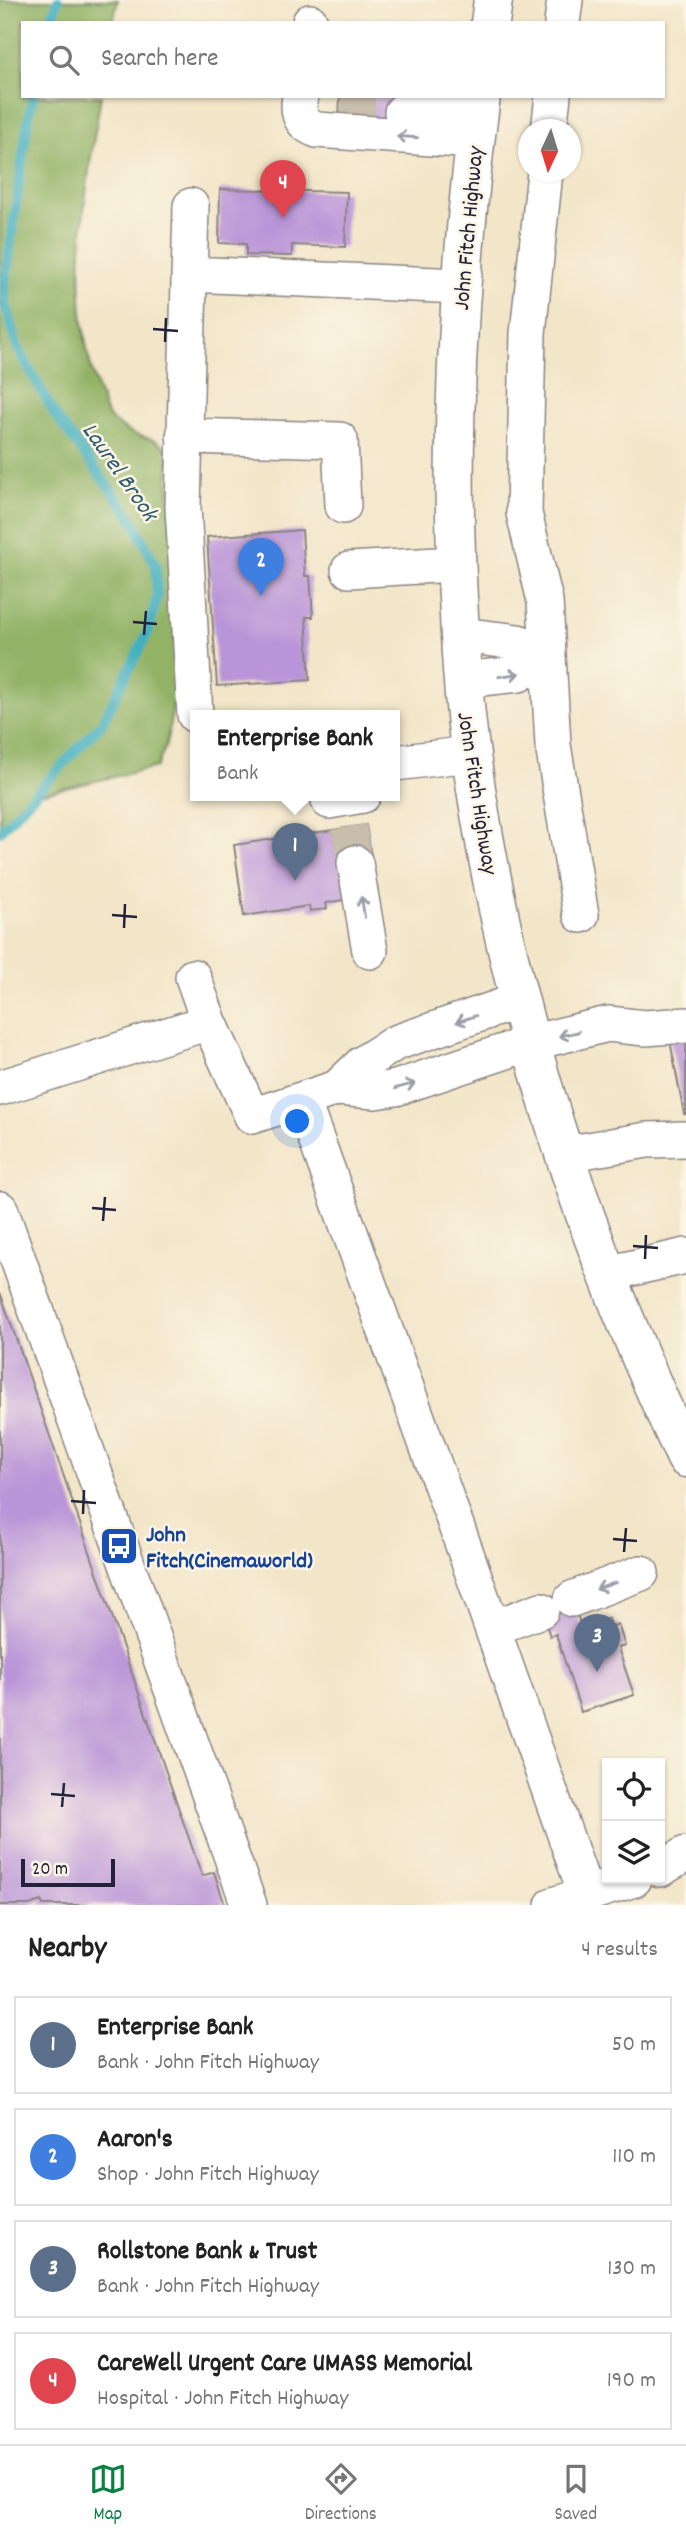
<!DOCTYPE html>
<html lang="en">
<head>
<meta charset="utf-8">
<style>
  body { margin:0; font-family:Dekko,sans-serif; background:#f6f6f6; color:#222 }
  .controls { position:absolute; right:21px; bottom:21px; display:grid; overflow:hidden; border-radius:0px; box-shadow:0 2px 5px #0004 }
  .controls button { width:63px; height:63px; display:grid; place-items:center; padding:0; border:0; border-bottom:2px solid #e0e0e0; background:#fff; color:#222; font:35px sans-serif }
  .compass { position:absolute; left:518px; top:119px; width:63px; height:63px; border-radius:50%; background:#fff; box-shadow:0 2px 5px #0004; rotate:184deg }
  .scale { position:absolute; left:21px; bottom:18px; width:94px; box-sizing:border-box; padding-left:7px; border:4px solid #22223b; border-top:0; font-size:19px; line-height:24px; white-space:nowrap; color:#22223b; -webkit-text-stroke:5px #fcf5e5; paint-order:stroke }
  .you { position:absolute; left:298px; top:1122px; width:24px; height:24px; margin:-18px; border:5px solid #fff; border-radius:50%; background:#1a73e8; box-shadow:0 0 0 10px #1a73e833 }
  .badge { display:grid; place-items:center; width:46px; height:46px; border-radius:50%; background:#0b8043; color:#fff; font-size:23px; font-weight:700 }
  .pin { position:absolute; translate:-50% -58px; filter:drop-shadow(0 2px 4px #0008) }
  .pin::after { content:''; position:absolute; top:37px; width:24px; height:21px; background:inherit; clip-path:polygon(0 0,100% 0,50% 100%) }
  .popup { position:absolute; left:190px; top:710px; width:210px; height:91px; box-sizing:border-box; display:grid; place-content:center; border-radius:0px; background:#fff; filter:drop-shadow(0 2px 5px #0005); font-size:23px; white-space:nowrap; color:#767676 }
  .popup b { font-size:26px; color:#222 }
  .popup::after { content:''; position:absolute; left:50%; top:100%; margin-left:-14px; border:14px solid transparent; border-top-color:#fff }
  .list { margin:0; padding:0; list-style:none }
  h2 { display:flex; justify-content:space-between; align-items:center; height:91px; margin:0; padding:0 28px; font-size:30px }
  h2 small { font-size:23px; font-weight:400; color:#767676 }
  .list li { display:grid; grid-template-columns:46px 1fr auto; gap:21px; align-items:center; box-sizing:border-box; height:98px; margin:0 14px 14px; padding:0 14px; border:2px solid #e0e0e0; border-radius:0px }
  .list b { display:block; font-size:26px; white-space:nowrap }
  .list p { margin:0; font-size:23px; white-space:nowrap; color:#767676 }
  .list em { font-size:23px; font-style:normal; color:#767676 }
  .icon { flex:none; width:38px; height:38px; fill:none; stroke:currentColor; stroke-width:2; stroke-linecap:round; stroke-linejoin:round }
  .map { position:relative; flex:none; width:686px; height:1905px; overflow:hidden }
  .search { position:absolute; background:#fff; box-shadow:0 2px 5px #0004; left:21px; right:21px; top:21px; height:77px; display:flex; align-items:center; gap:18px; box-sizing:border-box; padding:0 24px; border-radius:0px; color:#767676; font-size:26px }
  .sheet { height:539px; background:#fff }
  nav { display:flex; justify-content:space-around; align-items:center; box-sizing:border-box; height:98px; border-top:2px solid #e0e0e0; background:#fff; font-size:19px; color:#767676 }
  nav a { display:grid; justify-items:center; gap:4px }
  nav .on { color:#0b8043 }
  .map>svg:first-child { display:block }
  .forest { fill:#92b266; stroke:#5a6a50; stroke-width:2 }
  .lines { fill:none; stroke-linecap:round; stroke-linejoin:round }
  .stream { stroke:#41afbf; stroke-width:10 }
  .building { fill:#ba94d8 }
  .minor-tunnel { stroke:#c8beac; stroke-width:35; stroke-dasharray:35 18; stroke-linecap:butt }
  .minor-casing { stroke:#8a8482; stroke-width:38 }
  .major-casing { stroke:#8a8482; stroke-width:41 }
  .minor { stroke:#fff; stroke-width:35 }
  .major { stroke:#fff; stroke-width:38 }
  .oneway { stroke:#9c9ca7 }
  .ticks { fill:none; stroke:#22223b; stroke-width:2.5 }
  .labels { text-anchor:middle; stroke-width:5; stroke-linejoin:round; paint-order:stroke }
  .street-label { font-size:23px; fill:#22223b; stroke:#fcf5e5 }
  .transit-label { font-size:23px; font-weight:bold; fill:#164399; stroke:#fcf5e5; text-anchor:start }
  .water-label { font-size:24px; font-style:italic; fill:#2e5a70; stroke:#fcf5e5 }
</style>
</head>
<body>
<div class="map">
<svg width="686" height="1905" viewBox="0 0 686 1905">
  <rect width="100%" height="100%" fill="#fcf5e5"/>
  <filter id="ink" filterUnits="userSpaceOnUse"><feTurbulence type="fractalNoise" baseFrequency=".0143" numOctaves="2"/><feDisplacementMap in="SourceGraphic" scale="14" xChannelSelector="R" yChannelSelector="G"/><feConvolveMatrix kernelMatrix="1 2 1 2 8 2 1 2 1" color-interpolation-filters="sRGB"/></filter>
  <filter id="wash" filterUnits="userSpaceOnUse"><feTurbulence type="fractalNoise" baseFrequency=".00686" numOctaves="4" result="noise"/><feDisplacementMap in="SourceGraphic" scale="28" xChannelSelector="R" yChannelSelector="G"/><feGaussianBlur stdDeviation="1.57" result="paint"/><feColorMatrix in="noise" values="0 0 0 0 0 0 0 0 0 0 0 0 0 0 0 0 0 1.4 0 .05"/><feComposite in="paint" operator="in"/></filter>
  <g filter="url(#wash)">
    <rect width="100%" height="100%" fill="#f2e5c8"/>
    <path class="forest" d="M0,0H118L113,23H23V96H101C85,191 65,301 99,393C102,400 104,412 109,417C114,423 128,432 136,435C151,440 156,437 168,451L177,686L166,745L157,767L35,795L0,831Z"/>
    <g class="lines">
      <path class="stream" d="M50,23L58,0
        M0,831L102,723L148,632L157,596L156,566L132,518L55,415L17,347L6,306L5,284L27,126L33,96"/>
    </g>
    <g id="blocks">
      <path class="building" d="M340,96H402L401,122L339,120Z
        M220,189L347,192L345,247L292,245V256L246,255V244L219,243Z
        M302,530L305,576H310L313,617H306L310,680L217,686L207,537Z
        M366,825L372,861L354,898L326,903L327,909L310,911L309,906L244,916L234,845Z
        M686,1027V1114H684L668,1030Z
        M0,1292L202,1876L214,1872L225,1905H43L41,1901L29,1905H0Z
        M570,1594L581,1626L608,1618L611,1627L618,1624L625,1646L618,1648L634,1695L581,1712L556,1634L550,1636L539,1604Z"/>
    </g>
  </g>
  <g filter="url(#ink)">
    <use href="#blocks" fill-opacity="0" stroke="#8a8482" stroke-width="2"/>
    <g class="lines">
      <path class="minor-tunnel" d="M340,109L402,112
        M349,827L355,863"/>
      <defs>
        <path id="minor" d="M310,23V22
          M562,23L565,0
          M300,96C297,113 300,124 317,130L475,141
          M402,112L478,115
          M549,130L553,96
          M545,172L528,333L524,513L545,601L553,745L581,915
          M191,206L183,507L195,715
          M189,274L460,286
          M184,436L340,440L343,506
          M349,570L455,564
          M460,635L518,642L548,652
          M463,680L519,674L548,652
          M395,763L470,754
          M329,801L363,795
          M355,863L370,951
          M193,977L209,1022L252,1116L337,1088L375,1091L396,1088L530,1043L608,1024L645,1028L686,1025
          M0,1088L209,1022
          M337,1088L362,1064L395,1043L518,1001
          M302,1100L462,1542L586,1894
          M565,1154L647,1140L686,1139
          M0,1209L249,1905
          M606,1274L686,1256
          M572,1599L641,1573
          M501,1625L541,1610
          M660,1869L686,1854
          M553,1905L634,1879"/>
        <path id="major" d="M490,23L493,0
          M481,96C458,269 448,441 459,615C461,661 464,709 471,755C505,999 581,1236 686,1458"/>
      </defs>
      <use href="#minor" class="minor-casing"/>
      <use href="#major" class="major-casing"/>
      <use href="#minor" class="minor"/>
      <use href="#major" class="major"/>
    </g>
    <defs><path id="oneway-shaft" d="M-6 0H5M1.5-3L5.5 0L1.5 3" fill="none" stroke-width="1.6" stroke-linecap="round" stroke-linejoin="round" transform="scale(1.75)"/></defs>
    <g class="oneway">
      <use href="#oneway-shaft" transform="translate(407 137) rotate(-176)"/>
      <use href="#oneway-shaft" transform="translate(509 675) rotate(-9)"/>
      <use href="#oneway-shaft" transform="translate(363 907) rotate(-99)"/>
      <use href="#oneway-shaft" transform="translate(466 1019) rotate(161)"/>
      <use href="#oneway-shaft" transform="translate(569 1034) rotate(167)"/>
      <use href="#oneway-shaft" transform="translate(405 1086) rotate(-15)"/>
      <use href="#oneway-shaft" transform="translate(606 1586) rotate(160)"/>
    </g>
  </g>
  <path class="ticks" d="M153,329L178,331M165,342L166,318M133,622L157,624M144,635L146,611M112,915L137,917M124,928L125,904M92,1208L116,1210M103,1221L105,1197M633,1246L658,1248M645,1259L646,1235M71,1501L96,1503M83,1514L84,1490M613,1539L637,1541M624,1552L626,1528M51,1794L75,1796M62,1807L64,1783"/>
  <defs>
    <symbol id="bus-square" viewBox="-11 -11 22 22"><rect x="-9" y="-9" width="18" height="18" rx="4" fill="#1a4fb4" stroke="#fcf5e5"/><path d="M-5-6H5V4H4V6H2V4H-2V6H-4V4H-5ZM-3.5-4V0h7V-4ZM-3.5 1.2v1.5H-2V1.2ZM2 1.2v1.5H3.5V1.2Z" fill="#fff"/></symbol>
  </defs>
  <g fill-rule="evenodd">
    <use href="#bus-square" x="97" y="1524" width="44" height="44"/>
  </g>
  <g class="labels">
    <g class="street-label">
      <text transform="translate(467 228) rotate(-85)" y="8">John Fitch Highway</text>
      <text transform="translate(479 793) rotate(81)" y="8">John Fitch Highway</text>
    </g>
    <g class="transit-label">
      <text x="146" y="1541">John<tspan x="146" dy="26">Fitch(Cinemaworld)</tspan></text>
    </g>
    <g class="water-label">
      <text transform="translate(121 471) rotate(55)" y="8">Laurel Brook</text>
    </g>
  </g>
</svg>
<div class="controls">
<button><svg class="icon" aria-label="locate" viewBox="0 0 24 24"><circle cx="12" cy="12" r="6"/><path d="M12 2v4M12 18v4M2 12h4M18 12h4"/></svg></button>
<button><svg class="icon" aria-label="layers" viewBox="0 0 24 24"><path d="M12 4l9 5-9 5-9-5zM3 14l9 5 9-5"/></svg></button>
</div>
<svg class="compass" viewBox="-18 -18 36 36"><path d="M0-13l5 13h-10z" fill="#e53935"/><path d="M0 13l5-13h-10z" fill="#767676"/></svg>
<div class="scale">20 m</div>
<div class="you"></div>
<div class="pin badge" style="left:295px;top:881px;background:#5c6f8a">1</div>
<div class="popup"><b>Enterprise Bank</b>Bank</div>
<div class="pin badge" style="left:261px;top:596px;background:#3f7fe0">2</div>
<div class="pin badge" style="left:597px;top:1672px;background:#5c6f8a">3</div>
<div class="pin badge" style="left:283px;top:218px;background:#e0444e">4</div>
<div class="search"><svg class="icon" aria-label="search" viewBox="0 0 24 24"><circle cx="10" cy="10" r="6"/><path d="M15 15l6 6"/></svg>Search here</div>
</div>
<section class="sheet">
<h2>Nearby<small>4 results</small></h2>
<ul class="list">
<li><span class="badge" style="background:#5c6f8a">1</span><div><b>Enterprise Bank</b><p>Bank · John Fitch Highway</p></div><em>50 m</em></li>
<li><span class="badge" style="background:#3f7fe0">2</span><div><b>Aaron's</b><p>Shop · John Fitch Highway</p></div><em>110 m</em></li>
<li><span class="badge" style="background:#5c6f8a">3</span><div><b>Rollstone Bank &amp; Trust</b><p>Bank · John Fitch Highway</p></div><em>130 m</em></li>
<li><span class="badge" style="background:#e0444e">4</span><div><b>CareWell Urgent Care UMASS Memorial</b><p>Hospital · John Fitch Highway</p></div><em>190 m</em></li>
</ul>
</section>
<nav>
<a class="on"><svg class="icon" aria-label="map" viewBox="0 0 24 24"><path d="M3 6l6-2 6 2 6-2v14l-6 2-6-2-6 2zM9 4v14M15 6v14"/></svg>Map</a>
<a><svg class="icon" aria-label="directions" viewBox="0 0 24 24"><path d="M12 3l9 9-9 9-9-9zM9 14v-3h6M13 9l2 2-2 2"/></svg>Directions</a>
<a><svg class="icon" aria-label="saved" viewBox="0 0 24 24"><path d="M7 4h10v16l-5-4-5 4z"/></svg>Saved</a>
</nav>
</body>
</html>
